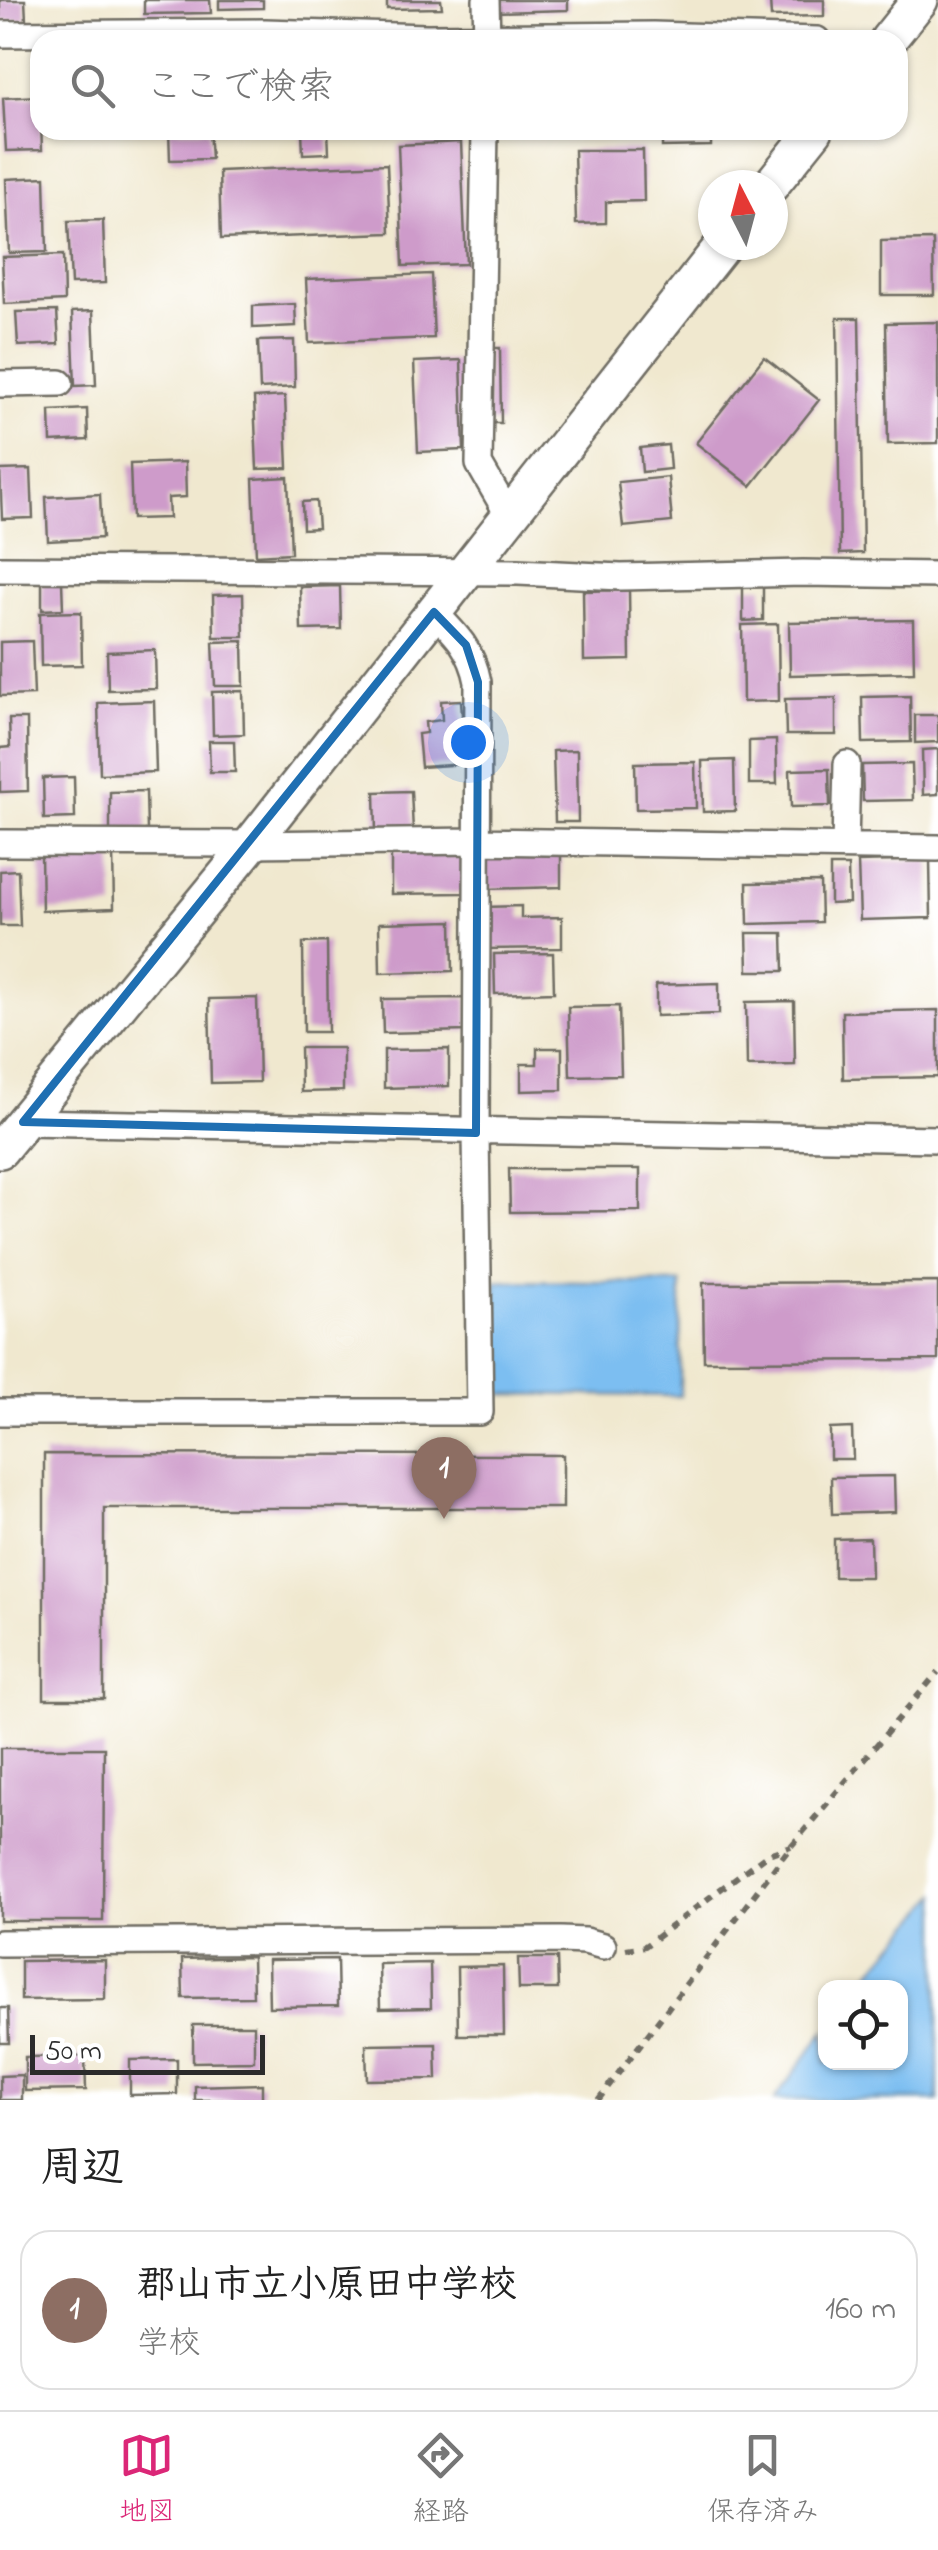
<!DOCTYPE html>
<html lang="ja">
<head>
<meta charset="utf-8">
<style>
  body { margin:0; font-family:"Indie Flower","Klee One",sans-serif; background:#f6f6f6; color:#222 }
  .controls { position:absolute; right:30px; bottom:30px; display:grid; overflow:hidden; border-radius:20px; box-shadow:0 2px 8px #0004 }
  .controls button { width:90px; height:90px; display:grid; place-items:center; padding:0; border:0; border-bottom:2px solid #e0e0e0; background:#fff; color:#222; font:50px sans-serif }
  .compass { position:absolute; left:698px; top:170px; width:90px; height:90px; border-radius:50%; background:#fff; box-shadow:0 2px 8px #0004; rotate:354deg }
  .scale { position:absolute; left:30px; bottom:25px; width:235px; box-sizing:border-box; padding-left:10px; border:5px solid #2b2b2b; border-top:0; font-size:28px; line-height:35px; white-space:nowrap; color:#2b2b2b; -webkit-text-stroke:8px #fff; paint-order:stroke }
  .you { position:absolute; left:468px; top:742px; width:35px; height:35px; margin:-25px; border:8px solid #fff; border-radius:50%; background:#1a73e8; box-shadow:0 0 0 15px #1a73e833 }
  .badge { display:grid; place-items:center; width:65px; height:65px; border-radius:50%; background:#db2777; color:#fff; font-size:32px; font-weight:700 }
  .pin { position:absolute; translate:-50% -82px; filter:drop-shadow(0 2px 5px #0008) }
  .pin::after { content:''; position:absolute; top:52px; width:35px; height:30px; background:inherit; clip-path:polygon(0 0,100% 0,50% 100%) }
  .list { margin:0; padding:0; list-style:none }
  h2 { display:flex; justify-content:space-between; align-items:center; height:130px; margin:0; padding:0 40px; font-size:42px }
  h2 small { font-size:32px; font-weight:400; color:#767676 }
  .list li { display:grid; grid-template-columns:65px 1fr auto; gap:30px; align-items:center; box-sizing:border-box; height:160px; margin:0 20px 20px; padding:0 20px; border:2px solid #e0e0e0; border-radius:30px }
  .list b { display:block; font-size:38px; white-space:nowrap }
  .list p { margin:0; font-size:32px; white-space:nowrap; color:#767676 }
  .list em { font-size:32px; font-style:normal; color:#767676 }
  .icon { flex:none; width:55px; height:55px; fill:none; stroke:currentColor; stroke-width:2; stroke-linecap:round; stroke-linejoin:round }
  .map { position:relative; flex:none; width:938px; height:2100px; overflow:hidden }
  .search { position:absolute; background:#fff; box-shadow:0 2px 8px #0004; left:30px; right:30px; top:30px; height:110px; display:flex; align-items:center; gap:25px; box-sizing:border-box; padding:0 35px; border-radius:30px; color:#767676; font-size:38px }
  .sheet { height:310px; background:#fff }
  nav { display:flex; justify-content:space-around; align-items:center; box-sizing:border-box; height:140px; border-top:2px solid #e0e0e0; background:#fff; font-size:28px; color:#767676 }
  nav a { display:grid; justify-items:center; gap:5px }
  nav .on { color:#db2777 }
  .map>svg:first-child { display:block }
  .water { fill:#7cbef1; stroke:#54748e; stroke-width:2.5 }
  .building { fill:#ce9bca }
  .lines { fill:none; stroke-linecap:round; stroke-linejoin:round }
  .street-casing { stroke:#706d64; stroke-width:30 }
  .secondary-casing { stroke:#706d64; stroke-width:40 }
  .path { stroke:#706d64; stroke-width:6; stroke-dasharray:8 8; stroke-linecap:butt }
  .street { stroke:#fff; stroke-width:25 }
  .secondary { stroke:#fff; stroke-width:35 }
  .marked { fill:none; stroke:#1f6fb2; stroke-width:8; stroke-linejoin:round }
</style>
</head>
<body>
<div class="map">
<svg width="938" height="2100" viewBox="0 0 938 2100">
  <rect width="100%" height="100%" fill="#fff"/>
  <filter id="ink" filterUnits="userSpaceOnUse"><feTurbulence type="fractalNoise" baseFrequency=".01" numOctaves="2"/><feDisplacementMap in="SourceGraphic" scale="20" xChannelSelector="R" yChannelSelector="G"/><feConvolveMatrix kernelMatrix="1 2 1 2 8 2 1 2 1" color-interpolation-filters="sRGB"/></filter>
  <filter id="wash" filterUnits="userSpaceOnUse"><feTurbulence type="fractalNoise" baseFrequency=".0048" numOctaves="4" result="noise"/><feDisplacementMap in="SourceGraphic" scale="40" xChannelSelector="R" yChannelSelector="G"/><feGaussianBlur stdDeviation="2.25" result="paint"/><feColorMatrix in="noise" values="0 0 0 0 0 0 0 0 0 0 0 0 0 0 0 0 0 1.4 0 .05"/><feComposite in="paint" operator="in"/></filter>
  <g filter="url(#wash)">
    <rect width="100%" height="100%" fill="#f0e8cf"/>
    <path class="water" d="M496,1281L681,1283L680,1396L496,1394Z
      M938,1894V2100H774L825,2031L826,2062H900V1988L858,1987Z"/>
    <g id="blocks">
      <path class="building" d="M0,0H25L26,20L0,21Z
        M144,0H210L211,13L144,14Z
        M219,0H263V8L219,9Z
        M387,0H441L442,8L387,9Z
        M494,0H568V10L494,12Z
        M770,0H824V16L771,17Z
        M40,96L42,150L6,151L3,98Z
        M169,130H209L211,159L170,160Z
        M302,130H328L329,153L303,154Z
        M662,130H711V146L662,147Z
        M461,142L466,264L403,266L398,145Z
        M574,150H643L644,201L606,202V223L576,224Z
        M387,164L390,233L221,239L219,171Z
        M45,177L47,252L9,253L6,179Z
        M103,220L105,283L71,284L68,221Z
        M933,240L934,295H881V241Z
        M63,255L64,301L4,304L2,257Z
        M431,274L434,338L309,343L306,279Z
        M295,304L296,326L253,328V306Z
        M57,311L59,344L18,346L16,312Z
        M93,311L96,385L75,386L72,312Z
        M837,318H859L863,553L840,554Z
        M938,322V443L888,444L886,323Z
        M294,340L295,387L260,389L258,341Z
        M487,348H500L501,423H488Z
        M764,357L819,400L751,486L696,443Z
        M461,360L464,450L418,452L414,362Z
        M285,396L288,468L257,469L254,398Z
        M87,409L88,440L51,442L50,411Z
        M668,445L670,469L642,472L640,448Z
        M185,462L186,497L168,498L169,518L132,519L130,464Z
        M31,469L33,518L2,519L0,470Z
        M288,477L291,553L256,555L253,479Z
        M668,477L672,522L623,527L618,482Z
        M100,494L102,538L48,541L46,497Z
        M316,501L318,528L303,529L302,502Z
        M42,582H62L63,609L42,610Z
        M340,586L341,629L301,630L300,587Z
        M743,586H763V620L743,621Z
        M629,590L630,660L584,661L583,591Z
        M243,594L244,637H214L213,595Z
        M81,612L82,665L41,666L40,613Z
        M913,620L914,672L790,675L789,622Z
        M778,624L779,701L743,702L742,625Z
        M32,641L34,695L0,696V642Z
        M243,641L244,686H215L213,642Z
        M155,650L156,689L108,690L107,652Z
        M243,691L244,734L213,735L212,692Z
        M910,696L911,742L863,743L862,697Z
        M836,698V735H786L785,699Z
        M461,700L465,764L421,767L418,734L426,733L425,722L442,720L441,701Z
        M154,701L156,772L100,774L98,703Z
        M915,715H938V742L915,743Z
        M9,719H27L28,791L0,792V748L10,747Z
        M776,740L777,784H749V741Z
        M209,741H234L235,772H210Z
        M938,749V794L923,795L922,750Z
        M577,750L578,822H555L553,751Z
        M734,760L735,811L703,812L702,761Z
        M695,762L696,808L636,809L635,763Z
        M912,764L913,800L863,801L862,765Z
        M829,769L830,806L791,807L790,770Z
        M74,777L75,818L44,819L43,778Z
        M146,791L147,831L110,832V792Z
        M411,791L413,831L376,833L375,792Z
        M464,849V893L391,894V851Z
        M113,853L114,908L42,911L41,855Z
        M561,853V887L485,889L484,854Z
        M930,860L931,918L860,920L858,862Z
        M830,866H848L849,903L830,904Z
        M18,870L20,926H0V871Z
        M820,882L821,922L748,924L747,883Z
        M521,906V918L562,917V948L485,949L484,907Z
        M452,921L453,971L380,973L379,923Z
        M747,933H783L784,971H748Z
        M327,942L328,1032H304L303,943Z
        M553,953L554,992L495,994L494,954Z
        M719,983V1014L656,1016V985Z
        M257,998L259,1082L211,1083L209,999Z
        M467,998L468,1031L383,1033L382,999Z
        M794,1001L795,1065L747,1066L746,1002Z
        M619,1006L621,1075L570,1076L568,1007Z
        M938,1010V1077L843,1079L842,1012Z
        M300,1048H343V1091L301,1092Z
        M537,1048H562V1090L521,1091V1064H537Z
        M449,1049V1086L384,1088V1050Z
        M509,1169H640V1211L510,1212Z
        M938,1282V1360L704,1361L703,1283Z
        M852,1428L853,1459H830V1429Z
        M44,1454L563,1455V1508H104V1699H44Z
        M894,1476L895,1512L832,1514L831,1477Z
        M870,1538L871,1577H834V1539Z
        M0,1748H104L103,1921H0Z
        M252,1957L253,1997L183,1998L182,1959Z
        M518,1958H557L558,1989H519Z
        M337,1959L338,2006L269,2007L268,1960Z
        M105,1960V1999L21,2000V1961Z
        M430,1963L431,2008L380,2009L379,1964Z
        M503,1966L504,2035H458L457,1967Z
        M0,2008H8L9,2043H0Z
        M193,2025H254V2061L193,2062Z
        M436,2044L437,2079L367,2080L366,2045Z
        M85,2056L86,2090L25,2091V2057Z
        M177,2059V2094L130,2095V2060Z
        M22,2075V2100H0V2076Z
        M262,2084V2100H195V2086Z"/>
    </g>
  </g>
  <g filter="url(#ink)">
    <use href="#blocks" fill-opacity="0" stroke="#706d64" stroke-width="2.5"/>
    <g class="lines">
      <defs>
        <path id="street" d="M486,0L487,40
          M0,34L265,32L427,37L653,35L817,40
          M485,130L479,464L509,516
          M0,384L60,383
          M0,569L518,572L621,577L803,573L938,575
          M0,843L251,844L476,841L938,848
          M845,846L847,764
          M23,1122L938,1139
          M0,1412H480L476,1133L478,682C472,650 457,635 434,612
          M0,1943L561,1940L585,1941L603,1946"/>
        <path id="secondary" d="M888,40L920,0
          M771,185L815,130
          M0,1150L251,844L723,245"/>
      </defs>
      <use href="#street" class="street-casing"/>
      <use href="#secondary" class="secondary-casing"/>
      <path class="path" d="M626,1949L645,1946L766,1855L791,1846
        M598,2100L792,1845L938,1672"/>
      <use href="#street" class="street"/>
      <use href="#secondary" class="secondary"/>
    </g>
  </g>
  <path class="marked" d="M434,612L466,645L478,682L476,1133L23,1122Z"/>
</svg>
<div class="controls">
<button><svg class="icon" aria-label="locate" viewBox="0 0 24 24"><circle cx="12" cy="12" r="6"/><path d="M12 2v4M12 18v4M2 12h4M18 12h4"/></svg></button>
</div>
<svg class="compass" viewBox="-18 -18 36 36"><path d="M0-13l5 13h-10z" fill="#e53935"/><path d="M0 13l5-13h-10z" fill="#767676"/></svg>
<div class="scale">50 m</div>
<div class="you"></div>
<div class="pin badge" style="left:444px;top:1519px;background:#8d6e63">1</div>
<div class="search"><svg class="icon" aria-label="search" viewBox="0 0 24 24"><circle cx="10" cy="10" r="6"/><path d="M15 15l6 6"/></svg>ここで検索</div>
</div>
<section class="sheet">
<h2>周辺<small></small></h2>
<ul class="list">
<li><span class="badge" style="background:#8d6e63">1</span><div><b>郡山市立小原田中学校</b><p>学校</p></div><em>160 m</em></li>
</ul>
</section>
<nav>
<a class="on"><svg class="icon" aria-label="map" viewBox="0 0 24 24"><path d="M3 6l6-2 6 2 6-2v14l-6 2-6-2-6 2zM9 4v14M15 6v14"/></svg>地図</a>
<a><svg class="icon" aria-label="directions" viewBox="0 0 24 24"><path d="M12 3l9 9-9 9-9-9zM9 14v-3h6M13 9l2 2-2 2"/></svg>経路</a>
<a><svg class="icon" aria-label="saved" viewBox="0 0 24 24"><path d="M7 4h10v16l-5-4-5 4z"/></svg>保存済み</a>
</nav>
</body>
</html>
